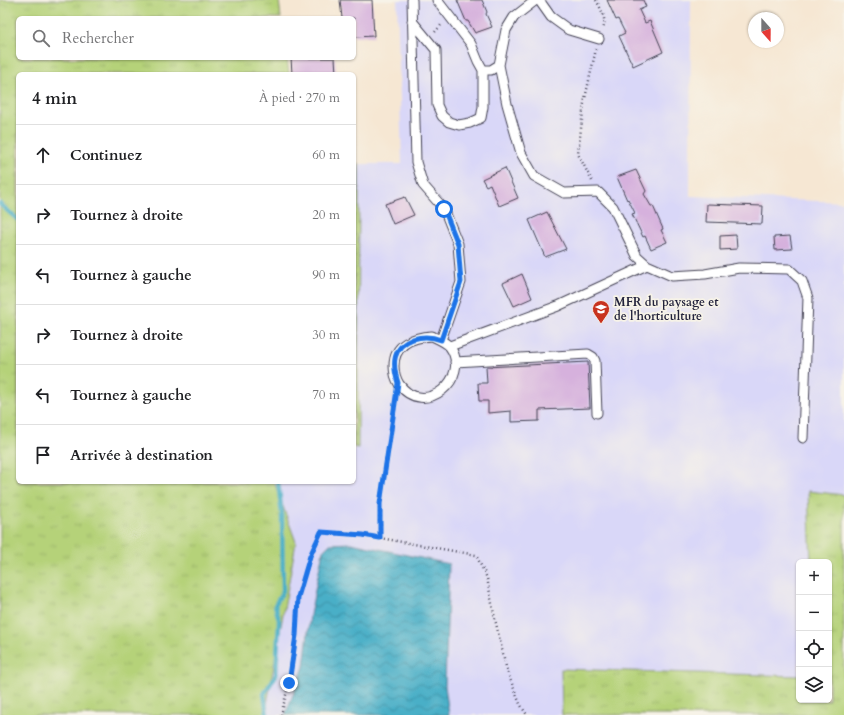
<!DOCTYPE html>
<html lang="fr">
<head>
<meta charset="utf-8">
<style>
  body { margin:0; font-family:Cardo,serif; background:#f6f6f6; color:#202124 }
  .controls { position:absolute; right:12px; bottom:12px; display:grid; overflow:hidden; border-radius:6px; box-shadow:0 1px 3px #0004 }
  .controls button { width:36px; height:36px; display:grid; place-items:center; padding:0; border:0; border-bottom:1px solid #e0e0e0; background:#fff; color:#202124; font:20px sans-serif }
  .compass { position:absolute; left:748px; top:12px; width:36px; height:36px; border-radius:50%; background:#fff; box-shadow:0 1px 3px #0004; rotate:159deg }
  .stop { position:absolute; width:12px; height:12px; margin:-9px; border:3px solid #1a73e8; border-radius:50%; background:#fff }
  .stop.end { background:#1a73e8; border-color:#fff; box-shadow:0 1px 4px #0008 }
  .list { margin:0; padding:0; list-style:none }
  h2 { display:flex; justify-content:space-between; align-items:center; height:52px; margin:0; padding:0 16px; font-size:17px }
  h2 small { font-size:13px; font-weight:400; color:#757577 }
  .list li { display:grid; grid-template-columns:26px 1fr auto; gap:12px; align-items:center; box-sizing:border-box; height:60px; padding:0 16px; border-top:1px solid #e0e0e0 }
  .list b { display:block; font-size:15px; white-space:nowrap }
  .list em { font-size:13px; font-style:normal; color:#757577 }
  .icon { flex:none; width:22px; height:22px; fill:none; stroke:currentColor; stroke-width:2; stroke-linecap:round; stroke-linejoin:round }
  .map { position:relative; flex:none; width:844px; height:715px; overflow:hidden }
  .search { position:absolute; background:#fff; box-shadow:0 1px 3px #0004; left:16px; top:16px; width:340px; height:44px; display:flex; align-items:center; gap:10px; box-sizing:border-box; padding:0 14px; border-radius:6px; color:#757577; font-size:15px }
  .panel { position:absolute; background:#fff; box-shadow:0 1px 3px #0004; left:16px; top:72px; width:340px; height:412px; border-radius:6px }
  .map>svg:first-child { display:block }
  .built { fill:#d9d7f8 }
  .grass { fill:url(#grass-tufts); stroke:#6c7a5a }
  .water { fill:url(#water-waves); stroke:#356881 }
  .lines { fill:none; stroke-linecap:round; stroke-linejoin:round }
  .stream { stroke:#48afc7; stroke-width:4.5 }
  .building { fill:#d6b1dd }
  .lane-casing { stroke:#424052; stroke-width:11 }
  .path { stroke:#424052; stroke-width:2.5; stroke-dasharray:1 3; stroke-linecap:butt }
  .lane { stroke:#fff; stroke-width:9 }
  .route { stroke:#1a73e8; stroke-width:5 }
  .labels { text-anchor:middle; stroke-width:3.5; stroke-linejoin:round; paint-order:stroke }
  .poi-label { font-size:12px; font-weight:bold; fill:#22223b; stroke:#f7f3e8; text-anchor:start }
</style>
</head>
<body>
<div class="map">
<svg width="844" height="715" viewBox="0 0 844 715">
  <defs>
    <pattern id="grass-tufts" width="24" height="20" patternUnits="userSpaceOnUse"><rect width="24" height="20" fill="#b5d279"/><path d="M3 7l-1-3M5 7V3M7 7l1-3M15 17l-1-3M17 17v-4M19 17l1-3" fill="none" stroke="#9bb46a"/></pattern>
    <pattern id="water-waves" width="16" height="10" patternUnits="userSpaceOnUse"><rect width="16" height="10" fill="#48afc7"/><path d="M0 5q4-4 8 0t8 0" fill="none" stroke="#3c8ea3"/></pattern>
  </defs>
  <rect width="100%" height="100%" fill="#f7f3e8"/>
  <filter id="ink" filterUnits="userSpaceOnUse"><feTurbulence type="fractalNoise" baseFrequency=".025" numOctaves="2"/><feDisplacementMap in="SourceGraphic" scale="8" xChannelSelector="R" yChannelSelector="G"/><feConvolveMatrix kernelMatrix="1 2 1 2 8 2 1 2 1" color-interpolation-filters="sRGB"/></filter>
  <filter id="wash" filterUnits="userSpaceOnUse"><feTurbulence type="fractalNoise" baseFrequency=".012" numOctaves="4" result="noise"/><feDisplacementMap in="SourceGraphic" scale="16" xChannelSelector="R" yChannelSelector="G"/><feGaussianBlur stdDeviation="0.9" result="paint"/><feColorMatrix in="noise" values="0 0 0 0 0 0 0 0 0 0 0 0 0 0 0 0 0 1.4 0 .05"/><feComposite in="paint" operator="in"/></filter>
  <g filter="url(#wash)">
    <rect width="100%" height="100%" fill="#f6e7d3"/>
    <path class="built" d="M397,0H691L690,196L844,202V495L808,492L811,562H799V676L561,669L562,715H265L296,542L274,482H354V447H358L359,164H402Z"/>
    <path class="grass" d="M0,0H279L281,18H18V58H287L289,74H18V482H274L296,542L265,715H0Z
      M354,163L359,164L358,448L354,447Z
      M808,491L844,495V715H562L561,669L799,676V700H829V562H811Z"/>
    <path class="water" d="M351,543L449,564L445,686L449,715H285L304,667L310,615L323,551L330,544Z"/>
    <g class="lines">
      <path class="stream" d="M0,204L18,220
        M267,715L264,694L276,675L279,620L275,605L283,591L282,515L278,482"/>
    </g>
    <g id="blocks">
      <path class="building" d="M340,0H372L374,36L354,37V18H342Z
        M457,0H482L487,12L486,14L492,27L475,33L468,21H466Z
        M607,0H643L646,7L639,10L645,23L650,21L663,52L633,66L619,36L625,33L618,19L616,20Z
        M291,58H335L336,74H292Z
        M505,168L518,198L499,206L490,184L486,186L482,179Z
        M636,170L646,191L644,194L651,206H653L663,229L661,230L667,242L651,249L645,236L643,237L632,214L635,213L628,199L627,200L617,177Z
        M405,197L414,215L393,224L385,204Z
        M707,204L763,206L762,224L706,222Z
        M547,212L566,249L545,257L529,220Z
        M736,235L737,249L720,250V236Z
        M790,236L792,249L775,250L774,237Z
        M522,274L532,298L514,306L503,283Z
        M588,362L590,408L539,410V421L511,422V411L488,413V401H479L478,383H487L486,367Z"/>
    </g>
  </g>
  <g filter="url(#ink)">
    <use href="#blocks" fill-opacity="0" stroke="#424052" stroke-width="1"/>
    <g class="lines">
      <defs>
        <path id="lane" d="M412,0L416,162L423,185L444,209L458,244L461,282L441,340
          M437,0L471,44L478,61L483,70H491L499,65L506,30L514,17L536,0
          M539,0L551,17L569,30L599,39
          M412,21L436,50L437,105L442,116L449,122L459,125L470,123L481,118L483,107V70
          M499,65L507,104L521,153L534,176L564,193L598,192L613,207L637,256L647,265L672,276L705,274L739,268L789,269L802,281L808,298L803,438
          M432,336C438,339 446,342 450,347C472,378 424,419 399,384C396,379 394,372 394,366C394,344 413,337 432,336Z
          M450,346L558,306L647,265
          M455,362L588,354L593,357L595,361L597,413"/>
      </defs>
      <use href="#lane" class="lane-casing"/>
      <path class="path" d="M596,0C601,9 607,19 603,29
        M435,32L442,24
        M592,181L578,154L584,103L596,49
        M380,537V504L396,398
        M281,715L289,683L296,635L298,597L310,556L321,532L363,535L476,555L487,578L495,619L507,671L520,704L527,715"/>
      <use href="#lane" class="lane"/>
    </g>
  </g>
  <g class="lines" filter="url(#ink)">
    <path class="route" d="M289,683L296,635L298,597L310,556L321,532L363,535L380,538V504L398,383C392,364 392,347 413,339C423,336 431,336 441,340L461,282L458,244L444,209"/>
  </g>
  <defs>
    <symbol id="school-pin" viewBox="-11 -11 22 30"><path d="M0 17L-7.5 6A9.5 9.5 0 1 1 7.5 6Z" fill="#c8321e" stroke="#f7f3e8"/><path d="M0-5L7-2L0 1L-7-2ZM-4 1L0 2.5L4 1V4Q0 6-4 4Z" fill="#fff"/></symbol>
  </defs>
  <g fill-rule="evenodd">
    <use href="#school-pin" x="591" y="299" width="20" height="27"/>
  </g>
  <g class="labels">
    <g class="poi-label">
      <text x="614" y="306">MFR du paysage et<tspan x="614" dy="14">de l'horticulture</tspan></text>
    </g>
  </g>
</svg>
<div class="controls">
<button>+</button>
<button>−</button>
<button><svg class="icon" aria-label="locate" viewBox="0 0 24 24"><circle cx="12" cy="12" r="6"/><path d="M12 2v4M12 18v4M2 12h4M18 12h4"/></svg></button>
<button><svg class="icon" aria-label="layers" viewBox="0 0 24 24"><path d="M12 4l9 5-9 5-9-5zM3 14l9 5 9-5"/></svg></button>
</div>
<svg class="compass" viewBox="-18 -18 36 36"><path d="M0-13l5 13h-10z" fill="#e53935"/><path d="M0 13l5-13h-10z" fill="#757577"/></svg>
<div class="stop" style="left:444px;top:209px"></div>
<div class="stop end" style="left:289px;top:683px"></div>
<div class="search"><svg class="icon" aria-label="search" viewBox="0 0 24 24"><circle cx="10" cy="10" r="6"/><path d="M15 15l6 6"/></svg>Rechercher</div>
<section class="panel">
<h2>4 min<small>À pied · 270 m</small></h2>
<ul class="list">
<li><svg class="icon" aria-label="ahead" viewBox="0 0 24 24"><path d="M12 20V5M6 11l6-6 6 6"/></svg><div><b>Continuez</b></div><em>60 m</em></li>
<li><svg class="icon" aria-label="right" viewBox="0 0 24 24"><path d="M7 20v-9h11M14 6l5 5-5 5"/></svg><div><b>Tournez à droite</b></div><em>20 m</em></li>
<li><svg class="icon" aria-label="left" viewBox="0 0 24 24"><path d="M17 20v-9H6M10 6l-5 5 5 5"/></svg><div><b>Tournez à gauche</b></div><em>90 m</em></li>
<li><svg class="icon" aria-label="right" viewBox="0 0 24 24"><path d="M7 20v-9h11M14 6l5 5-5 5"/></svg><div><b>Tournez à droite</b></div><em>30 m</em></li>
<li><svg class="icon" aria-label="left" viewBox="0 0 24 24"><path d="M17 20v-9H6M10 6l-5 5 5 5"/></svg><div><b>Tournez à gauche</b></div><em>70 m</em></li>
<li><svg class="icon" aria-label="arrive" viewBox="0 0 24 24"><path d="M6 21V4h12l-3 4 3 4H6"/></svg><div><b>Arrivée à destination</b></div></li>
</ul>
</section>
</div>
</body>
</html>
